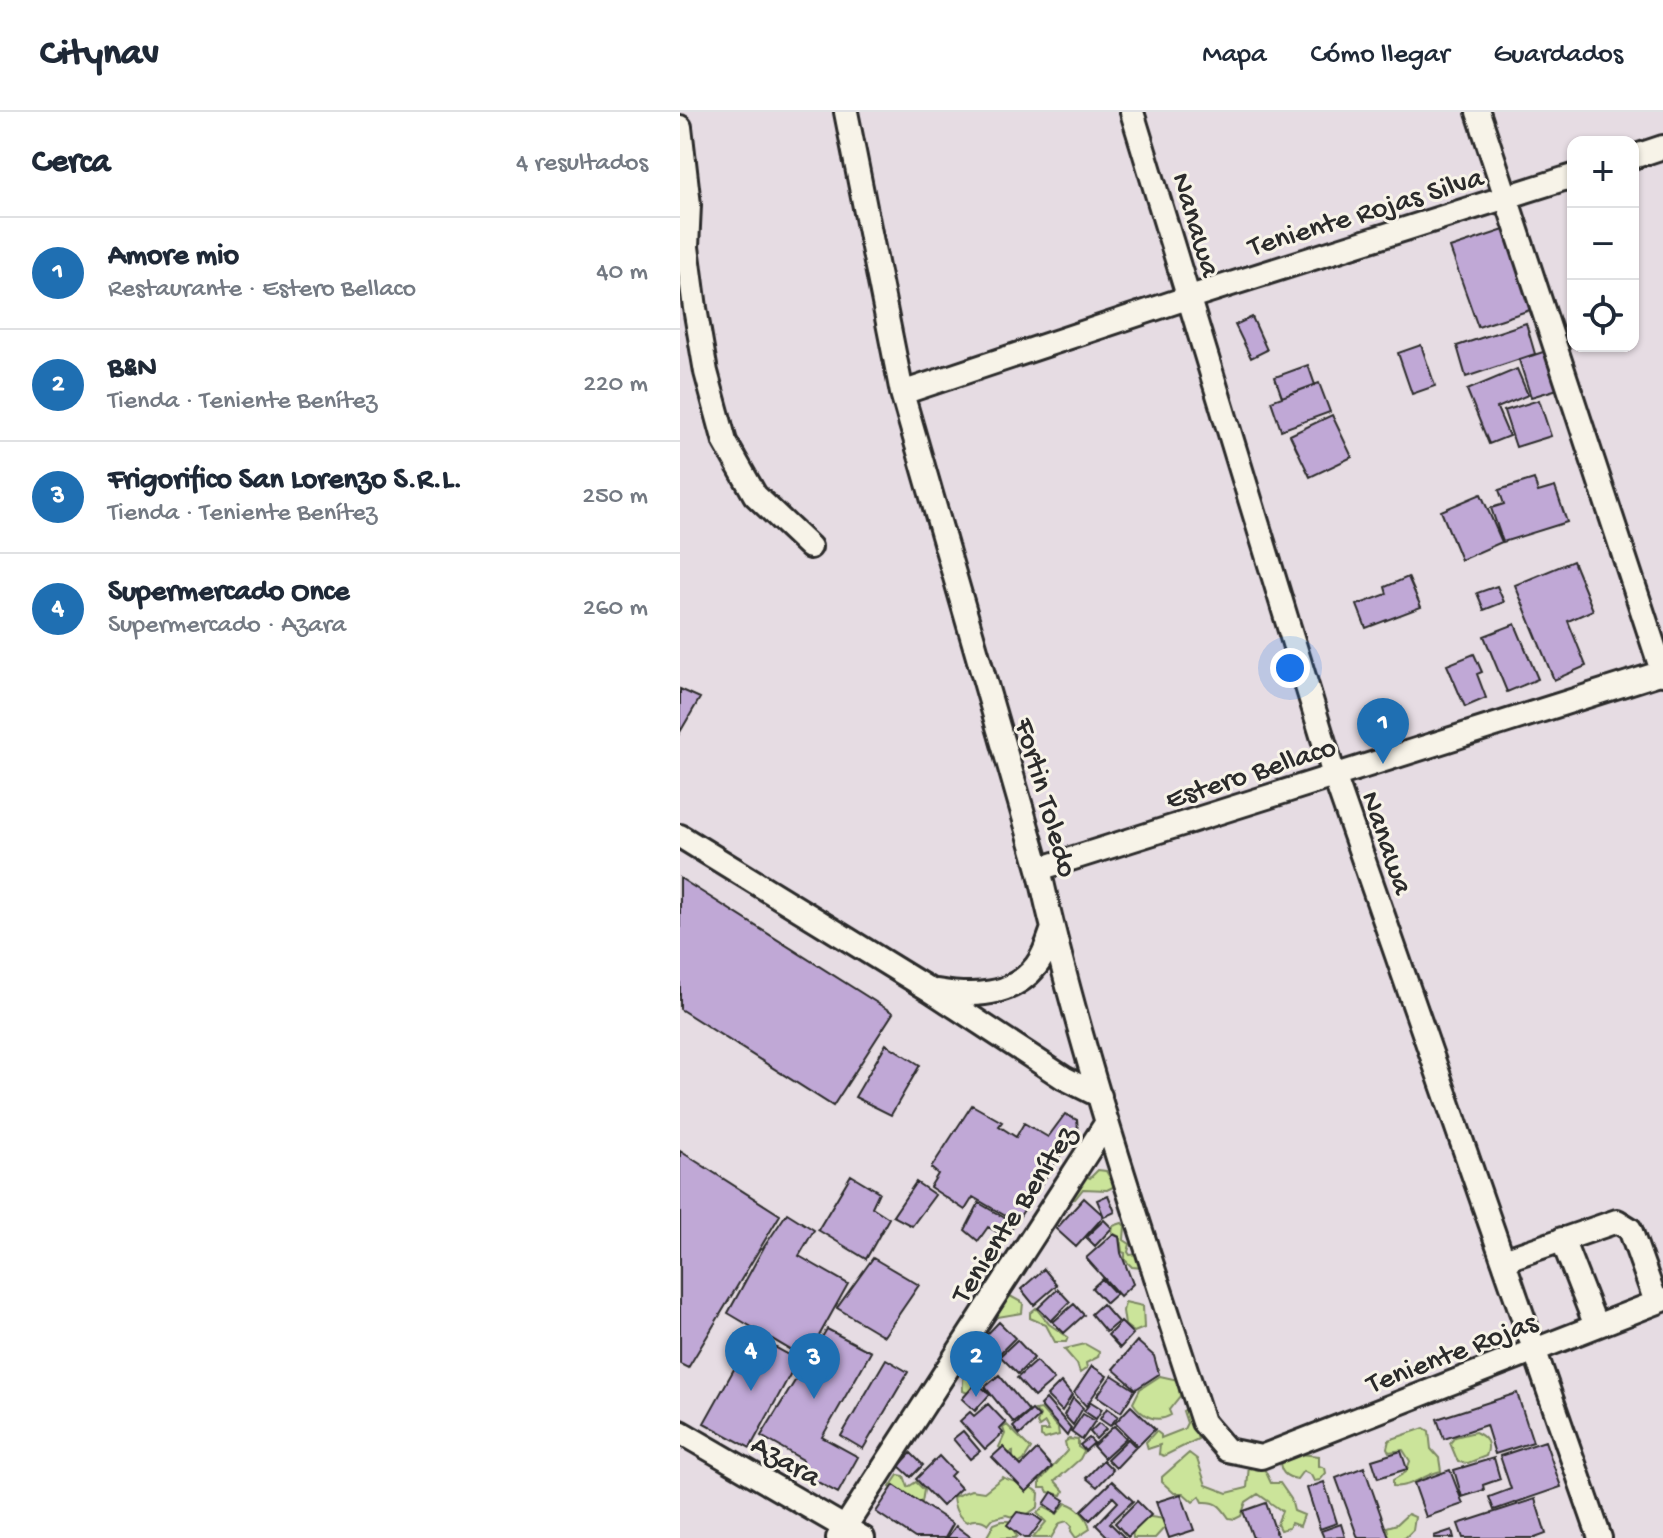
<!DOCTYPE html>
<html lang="es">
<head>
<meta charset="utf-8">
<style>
  body { margin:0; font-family:"Gochi Hand",sans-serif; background:#f2f2f3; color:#1f2937 }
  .controls { position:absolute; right:24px; top:24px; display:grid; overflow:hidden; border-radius:16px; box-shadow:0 2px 6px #0004 }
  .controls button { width:72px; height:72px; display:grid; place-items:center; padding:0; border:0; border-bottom:2px solid #e0e1e3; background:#fff; color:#1f2937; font:40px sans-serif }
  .you { position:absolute; left:610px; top:556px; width:28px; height:28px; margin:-20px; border:6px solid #fff; border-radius:50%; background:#1a73e8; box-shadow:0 0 0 12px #1a73e833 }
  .badge { display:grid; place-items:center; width:52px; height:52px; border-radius:50%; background:#1f6fb2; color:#fff; font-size:26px; font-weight:700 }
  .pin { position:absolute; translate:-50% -66px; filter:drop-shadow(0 2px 4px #0008) }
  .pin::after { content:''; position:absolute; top:42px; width:28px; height:24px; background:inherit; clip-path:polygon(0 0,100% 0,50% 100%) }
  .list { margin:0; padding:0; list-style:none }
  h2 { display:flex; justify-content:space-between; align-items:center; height:104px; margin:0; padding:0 32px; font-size:34px }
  h2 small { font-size:26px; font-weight:400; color:#747a83 }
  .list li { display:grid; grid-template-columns:52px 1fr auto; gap:24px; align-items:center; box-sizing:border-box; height:112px; padding:0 32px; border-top:2px solid #e0e1e3 }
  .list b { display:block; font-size:30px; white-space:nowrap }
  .list p { margin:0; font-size:26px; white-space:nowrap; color:#747a83 }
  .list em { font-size:26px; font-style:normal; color:#747a83 }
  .icon { flex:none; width:44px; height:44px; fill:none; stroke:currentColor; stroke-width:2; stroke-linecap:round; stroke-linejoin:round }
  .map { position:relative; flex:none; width:983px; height:1426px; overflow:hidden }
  header { display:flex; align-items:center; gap:48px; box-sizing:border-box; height:112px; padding:0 40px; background:#fff; border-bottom:2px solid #e0e1e3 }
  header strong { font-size:38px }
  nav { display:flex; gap:44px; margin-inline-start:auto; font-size:28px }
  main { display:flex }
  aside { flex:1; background:#fff }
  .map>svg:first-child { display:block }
  .green { fill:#cbe49a; stroke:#7b8862; stroke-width:2 }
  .building { fill:#c0a8d6; stroke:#2b2b2b; stroke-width:2 }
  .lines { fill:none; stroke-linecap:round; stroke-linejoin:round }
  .minor-casing { stroke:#2b2b2b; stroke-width:28 }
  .minor { stroke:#f7f3e8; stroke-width:22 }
  .labels { text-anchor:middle; stroke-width:6; stroke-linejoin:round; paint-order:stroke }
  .street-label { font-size:30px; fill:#2b2b2b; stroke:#f7f3e8 }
</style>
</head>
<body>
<header>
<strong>Citynav</strong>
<nav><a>Mapa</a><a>Cómo llegar</a><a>Guardados</a></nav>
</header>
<main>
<aside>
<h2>Cerca<small>4 resultados</small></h2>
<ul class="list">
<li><span class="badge">1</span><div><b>Amore mio</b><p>Restaurante · Estero Bellaco</p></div><em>40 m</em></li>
<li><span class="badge">2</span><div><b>B&amp;N</b><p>Tienda · Teniente Benítez</p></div><em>220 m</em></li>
<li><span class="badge">3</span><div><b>Frigorifico San Lorenzo S.R.L.</b><p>Tienda · Teniente Benítez</p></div><em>250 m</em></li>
<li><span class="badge">4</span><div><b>Supermercado Once</b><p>Supermercado · Azara</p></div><em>260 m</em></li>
</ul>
</aside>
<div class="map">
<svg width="983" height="1426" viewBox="0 0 983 1426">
  <rect width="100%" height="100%" fill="#e6dce3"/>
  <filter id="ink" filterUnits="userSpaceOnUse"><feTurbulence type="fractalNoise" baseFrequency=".0125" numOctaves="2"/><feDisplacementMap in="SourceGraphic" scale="16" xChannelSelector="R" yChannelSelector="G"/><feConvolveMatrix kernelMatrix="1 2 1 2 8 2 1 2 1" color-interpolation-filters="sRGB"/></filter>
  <g filter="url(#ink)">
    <path class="green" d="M418,1058L426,1059L435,1074L427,1078L403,1077L395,1087L378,1089L402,1062L410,1066Z
      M442,1111L445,1114L444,1128L450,1132L448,1140L450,1143L458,1142L463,1156L452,1155L445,1148V1141L442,1140L440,1125L432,1121L433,1114Z
      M330,1184L343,1191L342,1201L312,1206L316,1196L323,1194Z
      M445,1190L463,1194L464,1216L454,1220L445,1213L443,1199Z
      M356,1196L369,1212L388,1225L386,1230H375L366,1213L350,1206V1201Z
      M405,1232L419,1240L418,1245L406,1251L407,1256L400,1261L397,1252L384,1237Z
      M295,1249L306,1252L312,1264L290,1282L283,1279C282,1266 284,1257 295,1249Z
      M480,1264L498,1268L500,1284L489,1298L491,1303C476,1312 462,1304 453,1291L460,1277Z
      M508,1296L518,1327L484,1344L479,1342L480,1333L468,1337L466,1330L476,1319L481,1323V1326L504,1317L507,1311L503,1299Z
      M361,1297L378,1316L379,1323L365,1327L361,1325V1319H369L365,1311L359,1315L357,1311L360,1304L355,1298Z
      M327,1313L351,1337L344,1348L337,1353L333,1348V1340L327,1342L319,1335L325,1322L323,1316Z
      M744,1316L749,1319L751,1337L759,1346L761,1359C745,1362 729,1377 713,1374V1368L726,1360L730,1349L723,1338L709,1340L707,1336L709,1328Z
      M795,1320C807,1325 811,1332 806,1344L788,1351L778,1350L770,1331L775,1325Z
      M389,1327L398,1328V1335L404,1339L400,1347L375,1369L384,1379L382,1383L368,1380L366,1376H360V1369L387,1339L385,1330Z
      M509,1341L517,1347L526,1373L547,1381L567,1376L569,1353L582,1352L591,1371H600L611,1387L614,1399L624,1403L620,1414L611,1411L609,1416L600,1418L597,1412L602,1399L578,1382L566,1390L561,1404L555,1407L549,1406C541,1395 538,1389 523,1390L520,1384L513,1390L503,1381H494L482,1370V1365Z
      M609,1341L639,1344V1354L645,1356L646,1361L640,1368L634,1369L631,1363L623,1359L617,1367C605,1365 600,1360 600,1348Z
      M218,1363L224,1364L228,1375L236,1370L244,1378L242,1390L228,1386L210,1375Z
      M323,1365C334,1372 350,1371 359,1381L358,1395C346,1403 341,1409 326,1403L312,1407L308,1412C302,1407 294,1407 287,1410C277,1405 274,1396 273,1385L291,1378L304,1380Z
      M386,1391C397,1394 408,1405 410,1417L396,1426L391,1419L392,1414L387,1409L380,1411L371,1426H353L366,1410L357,1401L364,1395L377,1402Z
      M728,1402L735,1405L733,1418L725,1426H709L707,1415L717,1412Z
      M464,1404L485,1407V1415L475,1426H453L452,1416Z
      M322,1409H328L337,1424L335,1426H306L314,1412Z"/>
    <path class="building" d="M827,117L853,197L798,215L770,136Z
      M572,205L587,238L571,246L555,213Z
      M846,211L855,242L786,265L777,234Z
      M741,233L755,274L732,282L718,241Z
      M869,238L881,276L851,285L839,248Z
      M628,253L635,273L602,285L595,265Z
      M837,257L848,283L817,296L829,324L809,332L787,278Z
      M639,271L650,300L601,318L591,289Z
      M859,288L871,324L836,335L824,299Z
      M652,303L672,345L630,365L610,323Z
      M854,367L858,380L875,375L887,410L823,430L811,396L824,392L819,378Z
      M801,382L822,430L781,448L761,399Z
      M893,449L913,498L888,509L906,554L874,568L835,473Z
      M728,465L741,495L686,516L677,493L707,482L705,475Z
      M817,474L824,490L804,498L797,481Z
      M835,512L858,567L827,580L804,524Z
      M794,542L802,560L797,562L806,586L785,595L767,553Z
      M0,577L20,586L0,620Z
      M0,766L213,901L153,994L0,897Z
      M206,932L240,953L211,1003L175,985Z
      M292,993L322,1010L319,1014L336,1025L344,1011L368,1025L385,1002L397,1008L398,1017L336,1110L293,1085L285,1098L250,1075L258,1062L251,1056Z
      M0,1039L100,1103L8,1256L0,1252Z
      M171,1063L199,1080L192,1095L209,1106L186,1147L138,1118Z
      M236,1070L255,1083L232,1114L213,1104Z
      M428,1083L435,1100L424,1105L417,1088Z
      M404,1086L424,1104L396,1135L376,1117Z
      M299,1091L335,1112L326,1125L308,1115L298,1129L285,1118Z
      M107,1101L134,1118L119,1144L168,1172L126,1247L48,1201L84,1135Z
      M424,1108L432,1116L415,1134L406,1125Z
      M433,1122L439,1125L441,1141L453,1172L440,1184L406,1146Z
      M193,1146L239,1173L204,1224L157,1196Z
      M364,1157L377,1173L354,1193L341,1177Z
      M422,1167L436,1182L426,1191L412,1176Z
      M378,1177L390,1190L371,1209L358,1196Z
      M394,1192L404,1203L384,1221L373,1210Z
      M422,1192L438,1210L426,1220L411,1202Z
      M319,1210L335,1226L312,1249L296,1234Z
      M441,1210L453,1222L440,1236L428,1223Z
      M147,1217L191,1240L142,1325L178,1345L158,1381L117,1359L123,1348L81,1324Z
      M73,1223L118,1248L70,1336L24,1311Z
      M337,1228L354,1246L338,1262L320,1244Z
      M457,1229L474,1244L479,1262L456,1277L433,1257Z
      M206,1247L228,1260L183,1337L161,1324Z
      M356,1249L374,1268L354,1285L337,1266Z
      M412,1254L427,1264L406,1294L394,1281Z
      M319,1263L349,1299L334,1311L305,1275Z
      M432,1263L455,1278L441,1300L417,1284Z
      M381,1270L392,1283L382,1299L367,1284Z
      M296,1271L310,1282L295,1299L282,1287Z
      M837,1281L853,1330L815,1342L806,1313L764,1327L757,1307Z
      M393,1286L403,1296L393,1313L384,1303Z
      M366,1287L391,1316L387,1324L360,1293Z
      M411,1290L422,1297L416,1307L404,1299Z
      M308,1292L326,1311L320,1317L323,1321L305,1337L280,1309L290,1300L294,1304Z
      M451,1294L475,1317L458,1334L435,1311Z
      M427,1296L438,1304L430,1314L420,1307Z
      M352,1298L359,1305L340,1323L333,1315Z
      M403,1302L415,1309L402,1328L391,1320Z
      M419,1311L426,1317L416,1327L410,1320Z
      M434,1314L446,1326L424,1346L413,1334Z
      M283,1319L300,1339L290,1347L273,1327Z
      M409,1326L414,1331L405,1339L400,1333Z
      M448,1327L456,1335L436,1356L427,1347Z
      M865,1329L881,1375L814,1398L809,1385L831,1377L820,1344Z
      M323,1335L341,1354L357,1338L372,1355L346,1380L312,1345Z
      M721,1339L727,1357L698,1366L692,1348Z
      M231,1341L243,1353L231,1365L219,1354Z
      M259,1344L274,1360L270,1364L281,1376L262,1394L236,1367Z
      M814,1346L820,1367L803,1373L804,1378L782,1385L774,1358Z
      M423,1348L433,1358L417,1375L406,1366Z
      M684,1355L709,1426H678L656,1366Z
      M770,1358L783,1392L746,1405L734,1371Z
      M432,1369L453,1389L430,1411L445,1426H429L416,1413L438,1390L433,1385L410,1408L401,1399Z
      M644,1370L657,1411L640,1417L627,1376Z
      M214,1373L273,1412L265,1426H235L196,1400Z
      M372,1380L385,1388L377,1401L364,1392Z
      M501,1382L514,1418L489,1426L476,1390Z
      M855,1387L866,1422L855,1426H783L778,1412Z
      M457,1389L471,1403L448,1425L435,1411Z
      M586,1391L598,1426H573L563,1399Z
      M337,1400L354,1403L362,1409L349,1426H344L327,1413Z
      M661,1412L665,1425L644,1426L641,1419Z
      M276,1414L292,1426H267Z
      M772,1418L774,1426H754V1424Z"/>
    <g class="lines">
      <defs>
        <path id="minor" d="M166,0L222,281L359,757C401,945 464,1127 523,1310L547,1338L581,1345L983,1188
          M452,0L654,663L920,1426
          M798,0L983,562
          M0,15L9,93L7,135L15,196L26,260L45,330L75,383L130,435
          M953,45L983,35
          M222,281L510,185L893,64
          M0,724L250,878L384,966L420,984
          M359,757L983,560
          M257,879C292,885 332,885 356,854C364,844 368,831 372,819
          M882,1127L916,1214
          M824,1148L937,1109L950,1117L976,1190
          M0,1320L183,1426
          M158,1426L427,1010"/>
      </defs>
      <use href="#minor" class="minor-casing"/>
      <use href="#minor" class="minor"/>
    </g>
  </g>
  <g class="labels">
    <g class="street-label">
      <text transform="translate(685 98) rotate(-17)" y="10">Teniente Rojas Silva</text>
      <text transform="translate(518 112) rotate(73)" y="10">Nanawa</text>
      <text transform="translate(570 659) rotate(-18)" y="10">Estero Bellaco</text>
      <text transform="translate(368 685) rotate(74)" y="10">Fortin Toledo</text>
      <text transform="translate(709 730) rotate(71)" y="10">Nanawa</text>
      <text transform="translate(332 1101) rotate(-57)" y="10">Teniente Benítez</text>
      <text transform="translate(771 1239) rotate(-21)" y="10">Teniente Rojas</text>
      <text transform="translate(107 1347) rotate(30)" y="10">Azara</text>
    </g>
  </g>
</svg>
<div class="controls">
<button>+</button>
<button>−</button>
<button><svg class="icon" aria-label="locate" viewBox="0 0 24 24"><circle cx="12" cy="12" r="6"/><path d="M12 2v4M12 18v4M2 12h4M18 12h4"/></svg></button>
</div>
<div class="you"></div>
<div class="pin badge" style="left:703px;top:652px">1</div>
<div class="pin badge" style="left:296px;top:1285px">2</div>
<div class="pin badge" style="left:134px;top:1287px">3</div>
<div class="pin badge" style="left:71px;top:1279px">4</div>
</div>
</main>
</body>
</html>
